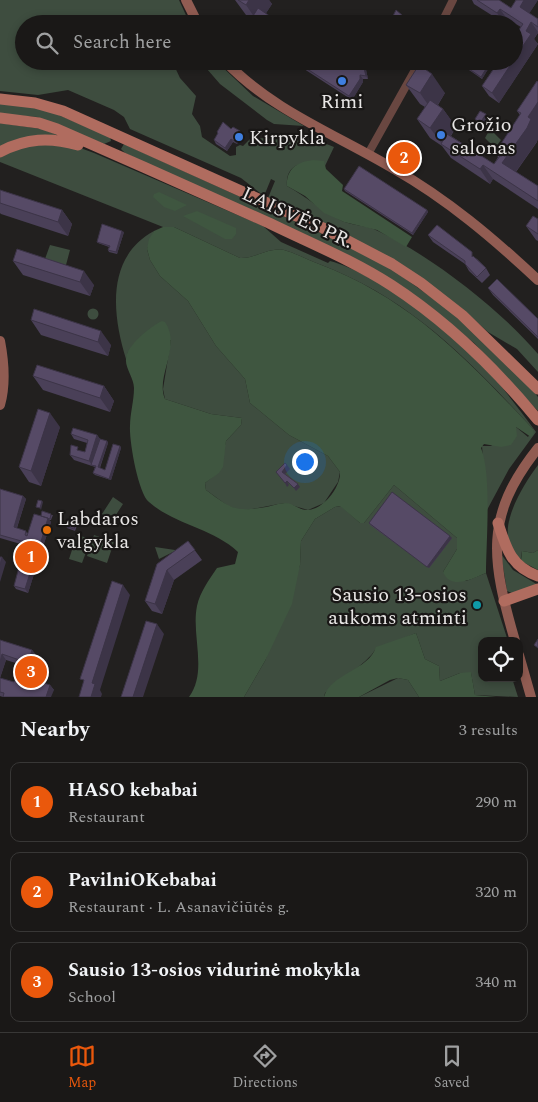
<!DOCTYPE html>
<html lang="en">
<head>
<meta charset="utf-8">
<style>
  body { margin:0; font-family:Spectral,serif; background:#232120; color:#f1f3f6 }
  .controls { position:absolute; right:15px; bottom:15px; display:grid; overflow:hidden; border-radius:10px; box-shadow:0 2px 8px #0003 }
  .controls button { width:45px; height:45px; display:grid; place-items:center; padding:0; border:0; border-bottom:1px solid #383736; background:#1a1817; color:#f1f3f6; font:25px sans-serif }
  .you { position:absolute; left:304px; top:461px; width:18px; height:18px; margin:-12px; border:4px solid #fff; border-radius:50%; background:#1a73e8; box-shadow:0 0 0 8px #1a73e833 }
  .badge { display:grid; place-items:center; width:32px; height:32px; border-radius:50%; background:#ea580c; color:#fff; font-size:16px; font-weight:700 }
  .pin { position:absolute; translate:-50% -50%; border:2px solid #fff; box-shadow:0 1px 5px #0006 }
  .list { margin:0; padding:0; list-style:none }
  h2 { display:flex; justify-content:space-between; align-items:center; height:65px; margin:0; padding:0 20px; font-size:21px }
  h2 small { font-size:16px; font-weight:400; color:#9fa0a1 }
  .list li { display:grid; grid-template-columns:32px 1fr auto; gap:15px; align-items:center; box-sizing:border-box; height:80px; margin:0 10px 10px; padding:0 10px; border:1px solid #383736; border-radius:10px }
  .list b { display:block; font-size:19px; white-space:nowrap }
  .list p { margin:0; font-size:16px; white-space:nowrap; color:#9fa0a1 }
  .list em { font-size:16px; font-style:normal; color:#9fa0a1 }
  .icon { flex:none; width:28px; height:28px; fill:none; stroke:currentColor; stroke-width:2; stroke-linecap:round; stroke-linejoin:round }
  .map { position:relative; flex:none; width:538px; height:697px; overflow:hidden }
  .search { position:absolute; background:#1a1817; box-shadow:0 2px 8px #0003; left:15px; right:15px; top:15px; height:55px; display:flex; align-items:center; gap:12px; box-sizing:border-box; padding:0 18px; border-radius:28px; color:#9fa0a1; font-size:19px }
  .sheet { height:335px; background:#1a1817 }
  nav { display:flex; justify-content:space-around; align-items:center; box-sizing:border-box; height:70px; border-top:1px solid #383736; background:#1a1817; font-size:14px; color:#9fa0a1 }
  nav a { display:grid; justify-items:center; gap:2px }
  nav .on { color:#ea580c }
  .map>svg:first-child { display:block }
  .green { fill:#3e4d3f }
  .forest { fill:#3f5640 }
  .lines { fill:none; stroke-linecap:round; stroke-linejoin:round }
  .street { stroke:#694741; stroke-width:8 }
  .secondary { stroke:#915c52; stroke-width:10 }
  .primary { stroke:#b06c5f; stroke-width:11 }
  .wall { fill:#4a4058 }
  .shaded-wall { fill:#3c3447 }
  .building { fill:#564a66; stroke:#3c3447 }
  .shop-dot { fill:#3f7fe0; stroke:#191716; stroke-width:2 }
  .food-dot { fill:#e8710a; stroke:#191716; stroke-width:2 }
  .culture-dot { fill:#0f9aa8; stroke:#191716; stroke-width:2 }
  .labels { text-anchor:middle; stroke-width:4.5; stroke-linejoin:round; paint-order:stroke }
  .poi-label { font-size:20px; fill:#e7e5e4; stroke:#191716; text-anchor:start }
  .street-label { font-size:20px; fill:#e7e5e4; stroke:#191716 }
</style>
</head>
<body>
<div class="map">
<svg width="538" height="697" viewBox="0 0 538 697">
  <rect width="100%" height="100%" fill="#22201f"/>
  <path class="green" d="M0,0H179L190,24H24V61H172L180,78L196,96L192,114L200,126L202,137L230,156L236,155V147L240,145L243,146L250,139L256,138L319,141L334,147L325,166L323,161C306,162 285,162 287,186C307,197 322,211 342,221C353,226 367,225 378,231C430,255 501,310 538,354V372L517,349L488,332L460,307L268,198L275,181L271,179L264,196L241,178L130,129L124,117L114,110L68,90L38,95L0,91Z
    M200,61H216L253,96L304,126L274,124L267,120L220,84Z
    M0,103L45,109L110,137L111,141L104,144L37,117L0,114Z
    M0,123L42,129L58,135C37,135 19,138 0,147Z
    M490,129L501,140L495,148L485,138Z
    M33,143L75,146L94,153L263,226L281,242L328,263L330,261C378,274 460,335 492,375C507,393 522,413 536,432L509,469L487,510L482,446H491L516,427L528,437L533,429C468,359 411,299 319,264C308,260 295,253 284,250C268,247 255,259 240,258L174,227H163L0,162V156Z
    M124,144L362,252L393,270L449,310L522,377L538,397V411L474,343L423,301L125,153L121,149Z
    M154,231L147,249L150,260L160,276L188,301L216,346L245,379L250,403L289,435L328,456L340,472L338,482L324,503L308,510L284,503L242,511L228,506L206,490L205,483C228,466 220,465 226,441L241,425L242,418L211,414L165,399L163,389L171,340L128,352L126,359C112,314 106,257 154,231Z
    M50,245L70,250L66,265L45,259Z
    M87.5 314a5.5 5.5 0 1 1 11 0a5.5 5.5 0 1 1-11 0Z
    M538,465V550L533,553L522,551L520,563C517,556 512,548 509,541C502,519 525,482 538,465Z
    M394,485L457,538V549L443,572L466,581L486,573L508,641H482V678H512L518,697L475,695L471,673H460L440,681L439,666L425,659L416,633L375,650C368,662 337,683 325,693L324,697H244L265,661L300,565L301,541L315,519L335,507L341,506L360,523H364Z
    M113,497L123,504L112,521L102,514Z
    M77,535L91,539L82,563L69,559Z
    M94,535L114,542L107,563L87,556Z
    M155,547L175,550V551L159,559Z
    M501,554L513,570L538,585L512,593L507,591Z
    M398,678L408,680L419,697H359Z"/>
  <path class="forest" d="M313,160L324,161L326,169L343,185L342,191L412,237L406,247L377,230L344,222L324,213L305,196L287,186C286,169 297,162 313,160Z
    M159,192L187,205L175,211L164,207L153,197L154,194Z
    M197,211L236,228V234L232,239H225L183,216Z
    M163,227H174L240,258C255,259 268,247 284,250C295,253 308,260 319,264C411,299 467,359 533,429L534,434L531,437L516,427L517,436L511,445L501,447L484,444L481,448C492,475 486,543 486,573C473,578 451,591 443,572L457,549V538L394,485L364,523H360L340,506L335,507L315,519L301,541L300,565L292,604L265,661L244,697H189C208,671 191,635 197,606C200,592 209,580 217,568L235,564L238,552C213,528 175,525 149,502C138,493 129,440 130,426C130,413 134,401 134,388C134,378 125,368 126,359C126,346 151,326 162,321L165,322C182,347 155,376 165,399L211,414L242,418L241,425L226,441L223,467L219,473L205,483L206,490C232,509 234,512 266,507C272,506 279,503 285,503C293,503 299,510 307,510C323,510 341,487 340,472L328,456L289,435L250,403L245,379L216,346L188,301L160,276L150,260L147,249L149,239L154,231Z
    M538,550V570L521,561L522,551L533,553Z
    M416,633L425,659L439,666L440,681L460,673L471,672L475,695L497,697H419L408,680L398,678L390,680L359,697H324C330,674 369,670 376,647Z"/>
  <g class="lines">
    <path class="street" d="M441,24L453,0
      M368,154L420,61"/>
    <path class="secondary" d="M186,0L198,24
      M225,61C271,110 337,135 394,169C447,199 494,239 538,280
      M0,341C4,362 6,384 0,405
      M515,641C492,561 483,517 538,448
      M519,655L531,697"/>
    <path class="primary" d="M0,99L35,103L63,111L323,228L392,264L421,283L462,315L538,389
      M0,118L39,123L57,129C128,160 198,191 269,223C310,243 352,260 391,285C448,322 495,368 538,420
      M0,152C26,138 50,137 78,145
      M498,523C506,548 511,567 538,576
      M504,601L538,589"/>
  </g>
  <path class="wall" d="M235,0H269L272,4L266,13L251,18L246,15Z
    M472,0H499L511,8L516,1L515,0H538L529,13L538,19V33L534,39L538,44L499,103L489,96L482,86L521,27L507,19L504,23L474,4Z
    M300,61H364L363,62L365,65L368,79H363V82L352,100L301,67L298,63Z
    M456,61H493L482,79Z
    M537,81V142L516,172L538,186V209L493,179L490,184L451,158L442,146L430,138L417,119L425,107L420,104L406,85L445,93L438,105L443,109L456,127L451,136L494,164L498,157L495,153L520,115L517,111Z
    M231,129L240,131L242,135L237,144L233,142L227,151L216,144L214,140L218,134L217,132Z
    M344,189L427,210L428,212L413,235L345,191Z
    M0,190L62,210L72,224L68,236L1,214L0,213Z
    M538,219V241L536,240L526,226Z
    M124,232L117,254L109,252L108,250L109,247L98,243L97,242Z
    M428,235L477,259L486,268L490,275L482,283L469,271L465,264L433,242Z
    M13,261L94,285L90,296L23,275Z
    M488,288L538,319V339L493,295Z
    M31,320L111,345L108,356L41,335Z
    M33,376L104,386L114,401L110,412L43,390Z
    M60,427L41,486L29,482L19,467Z
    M71,434L97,435L100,439L107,441L108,443L100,468L105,470L120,446L121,448L111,480L95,475L93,473L95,467L74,460L70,455L80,451L85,452L87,443L74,439Z
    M0,489L23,496L26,499L17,528L28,533L41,516L53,515L51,520H49L51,522L36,568L22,563L19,560L24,545L0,538Z
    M369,523L452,538L429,568L370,525Z
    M66,526H77L75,531L67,528Z
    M188,541L202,560L174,580L162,614L152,611L145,601Z
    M31,570L34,574L28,593L16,589L14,586Z
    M0,640L32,650L36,655L32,668L6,660L0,678L14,682L50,685L54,690L3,697L0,696Z"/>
  <path class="shaded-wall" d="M249,0H269L272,4L259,24L246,5Z
    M524,0H538L527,17L520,7Z
    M500,9L507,19L504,23L497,13Z
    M271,17L276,24H266Z
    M531,22L538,32L534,39L538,44L499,103L492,93L513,61H514V59L526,31Z
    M361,61H364L363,62L365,65L368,79L366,76Z
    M385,61H390L387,66L384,62Z
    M491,61H493L482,79L481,77Z
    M432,74L445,93L433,112L420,93Z
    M360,75L363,79V82L352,100L349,96Z
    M538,102V140L512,177L502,163L528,117Z
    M443,109L456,127L444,146L442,144L430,128Z
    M486,114L488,118L482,126L480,123Z
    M240,131L242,135L237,144L234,141Z
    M231,139L233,142L227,151L225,148Z
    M416,148L417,149L414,155L412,153Z
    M483,165L493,179L490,184L480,169Z
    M62,210L72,224L68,236L58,222Z
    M427,210L428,212L413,235L412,233Z
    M122,231L124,232L117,254L116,252Z
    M84,271L94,285L90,296L80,282Z
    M101,331L111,345L108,356L98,342Z
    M104,386L114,401L110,412L100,398Z
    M50,413L60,427L41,486L31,471Z
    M97,435L101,440L91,465L93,466L89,461Z
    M107,441L108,443L99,469L98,467Z
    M120,446L121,448L111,480L109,479Z
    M287,465L290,469L284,475L282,472Z
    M287,481L289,485L287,487L285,483Z
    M298,484L300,487L296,491L294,488Z
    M23,496L26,499L16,530L14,527Z
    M42,501L43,502L41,510L40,508Z
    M48,518L51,522L36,568L34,565Z
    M450,536L452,538L429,568L427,567Z
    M2,557L6,562L0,582V565Z
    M31,570L34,574L28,593L25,589Z
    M167,570L174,580L162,614L155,604Z
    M123,585L130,595L100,690L102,694L101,697H91L92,683Z
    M157,624L164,634L143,697H133Z
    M32,650L36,655L32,668L28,663Z
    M2,654L6,660L0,678V662Z
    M50,685L54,690L51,697H46Z"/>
  <path class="building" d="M238,0H249L246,5Z
    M477,0H499L511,8L516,0H524L520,7L538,19V27L531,22L526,31L531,34L514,59V37L523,24L500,9L497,13Z
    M258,8L271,17L266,24H248Z
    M396,10L409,21L407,24H389L387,22L389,19L391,20Z
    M472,17L482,24H468Z
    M311,19L319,24H308Z
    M347,19L354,24H344Z
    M380,20L386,24H377Z
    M299,61H362L366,76L360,75V79L349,96L298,63Z
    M457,61H491L481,77Z
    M499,61H513L492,93L482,86Z
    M419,65L432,74L420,93L406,85Z
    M537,81L538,82V102L528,117L531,119L527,128L502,163L538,186V201L483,165L480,169L441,144L447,134L494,164L500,156L495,153L521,113L517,111Z
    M430,100L443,109L430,128L417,119Z
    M480,111L486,114L480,123L475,119Z
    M223,122L231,129L233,127L240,131L234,141L231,139L225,148L214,140L218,133L217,132Z
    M412,145L416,148L412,153L409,151Z
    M400,153L406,156L405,159L399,156Z
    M359,166L427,210L412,233L344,189Z
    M0,190L62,210L58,222L0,203Z
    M533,216L538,219V234L526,226Z
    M102,224L122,231L116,252L108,250L110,246L97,242Z
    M437,225L472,252V257L473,256L486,268L477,277L465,264V261L428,235Z
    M17,249L84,271L80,282L13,261Z
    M497,279L538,319V337L488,288Z
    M34,309L101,331L98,342L31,320Z
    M37,365L104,386L100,398L33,376Z
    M38,409L50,413L31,471L19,467Z
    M73,428L97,435L89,461L70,455L71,445L78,447L77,450L85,452L88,440L71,434Z
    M100,439L107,441L98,467L105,470L113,444L120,446L109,479L93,473L96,466L91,465Z
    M285,463L287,465L282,472L298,484L294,488L287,481L285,483L276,472Z
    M0,489L23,496L14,527L26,531L25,535L27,536L34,514L48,518L34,565L19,560L25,542L0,535Z
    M392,492L450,536L427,567L369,523Z
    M38,500L42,501L40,508L36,507Z
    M42,511L51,514L50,519L41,516Z
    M67,521L76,524L74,529L66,526Z
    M188,541L195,550L167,570L155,604L145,601L157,564Z
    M0,557H2L0,565Z
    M19,567L31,570L25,589L14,586Z
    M112,581L123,585L92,683L95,684L91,697H79L84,680L80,679Z
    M146,621L157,624L133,697H121Z
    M538,639V648L534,645Z
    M0,640L32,650L28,663L2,654L0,662Z
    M17,674L50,685L46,697H3L4,693L0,692V678L14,682Z"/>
  <g class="shop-dot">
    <circle cx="342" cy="81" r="5"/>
    <circle cx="441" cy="135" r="5"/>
    <circle cx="239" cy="137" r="5"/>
  </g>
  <circle class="food-dot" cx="47" cy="530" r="5"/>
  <circle class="culture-dot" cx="477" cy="605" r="5"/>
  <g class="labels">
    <g class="poi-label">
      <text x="342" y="108" text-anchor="middle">Rimi</text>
      <text x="451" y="131">Grožio<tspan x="451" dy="23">salonas</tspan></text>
      <text x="249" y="144">Kirpykla</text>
      <text x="57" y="525">Labdaros<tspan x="57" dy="23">valgykla</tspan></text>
      <text x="467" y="601" text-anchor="end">Sausio 13-osios<tspan x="467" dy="23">aukoms atminti</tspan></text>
    </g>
    <g class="street-label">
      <text transform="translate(298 217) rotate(25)" y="7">LAISVĖS PR.</text>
    </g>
  </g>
</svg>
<div class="controls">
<button><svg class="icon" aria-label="locate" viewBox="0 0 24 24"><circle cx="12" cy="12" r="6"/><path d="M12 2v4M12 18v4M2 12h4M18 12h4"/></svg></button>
</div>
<div class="you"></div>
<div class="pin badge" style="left:31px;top:557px">1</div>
<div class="pin badge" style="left:404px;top:158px">2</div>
<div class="pin badge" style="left:31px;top:672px">3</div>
<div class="search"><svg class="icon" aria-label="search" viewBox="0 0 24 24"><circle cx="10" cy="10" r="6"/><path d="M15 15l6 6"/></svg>Search here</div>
</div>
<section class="sheet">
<h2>Nearby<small>3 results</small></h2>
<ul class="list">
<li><span class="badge">1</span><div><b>HASO kebabai</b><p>Restaurant</p></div><em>290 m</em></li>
<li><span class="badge">2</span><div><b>PavilniOKebabai</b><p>Restaurant · L. Asanavičiūtės g.</p></div><em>320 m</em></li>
<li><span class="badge">3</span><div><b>Sausio 13-osios vidurinė mokykla</b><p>School</p></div><em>340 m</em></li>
</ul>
</section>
<nav>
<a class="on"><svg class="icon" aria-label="map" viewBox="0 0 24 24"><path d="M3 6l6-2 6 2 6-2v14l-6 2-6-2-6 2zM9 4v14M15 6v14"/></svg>Map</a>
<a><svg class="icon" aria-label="directions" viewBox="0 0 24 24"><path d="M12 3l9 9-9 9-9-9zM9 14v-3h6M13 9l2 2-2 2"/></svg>Directions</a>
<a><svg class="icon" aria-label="saved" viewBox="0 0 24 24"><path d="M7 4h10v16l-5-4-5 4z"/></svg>Saved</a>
</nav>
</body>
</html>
